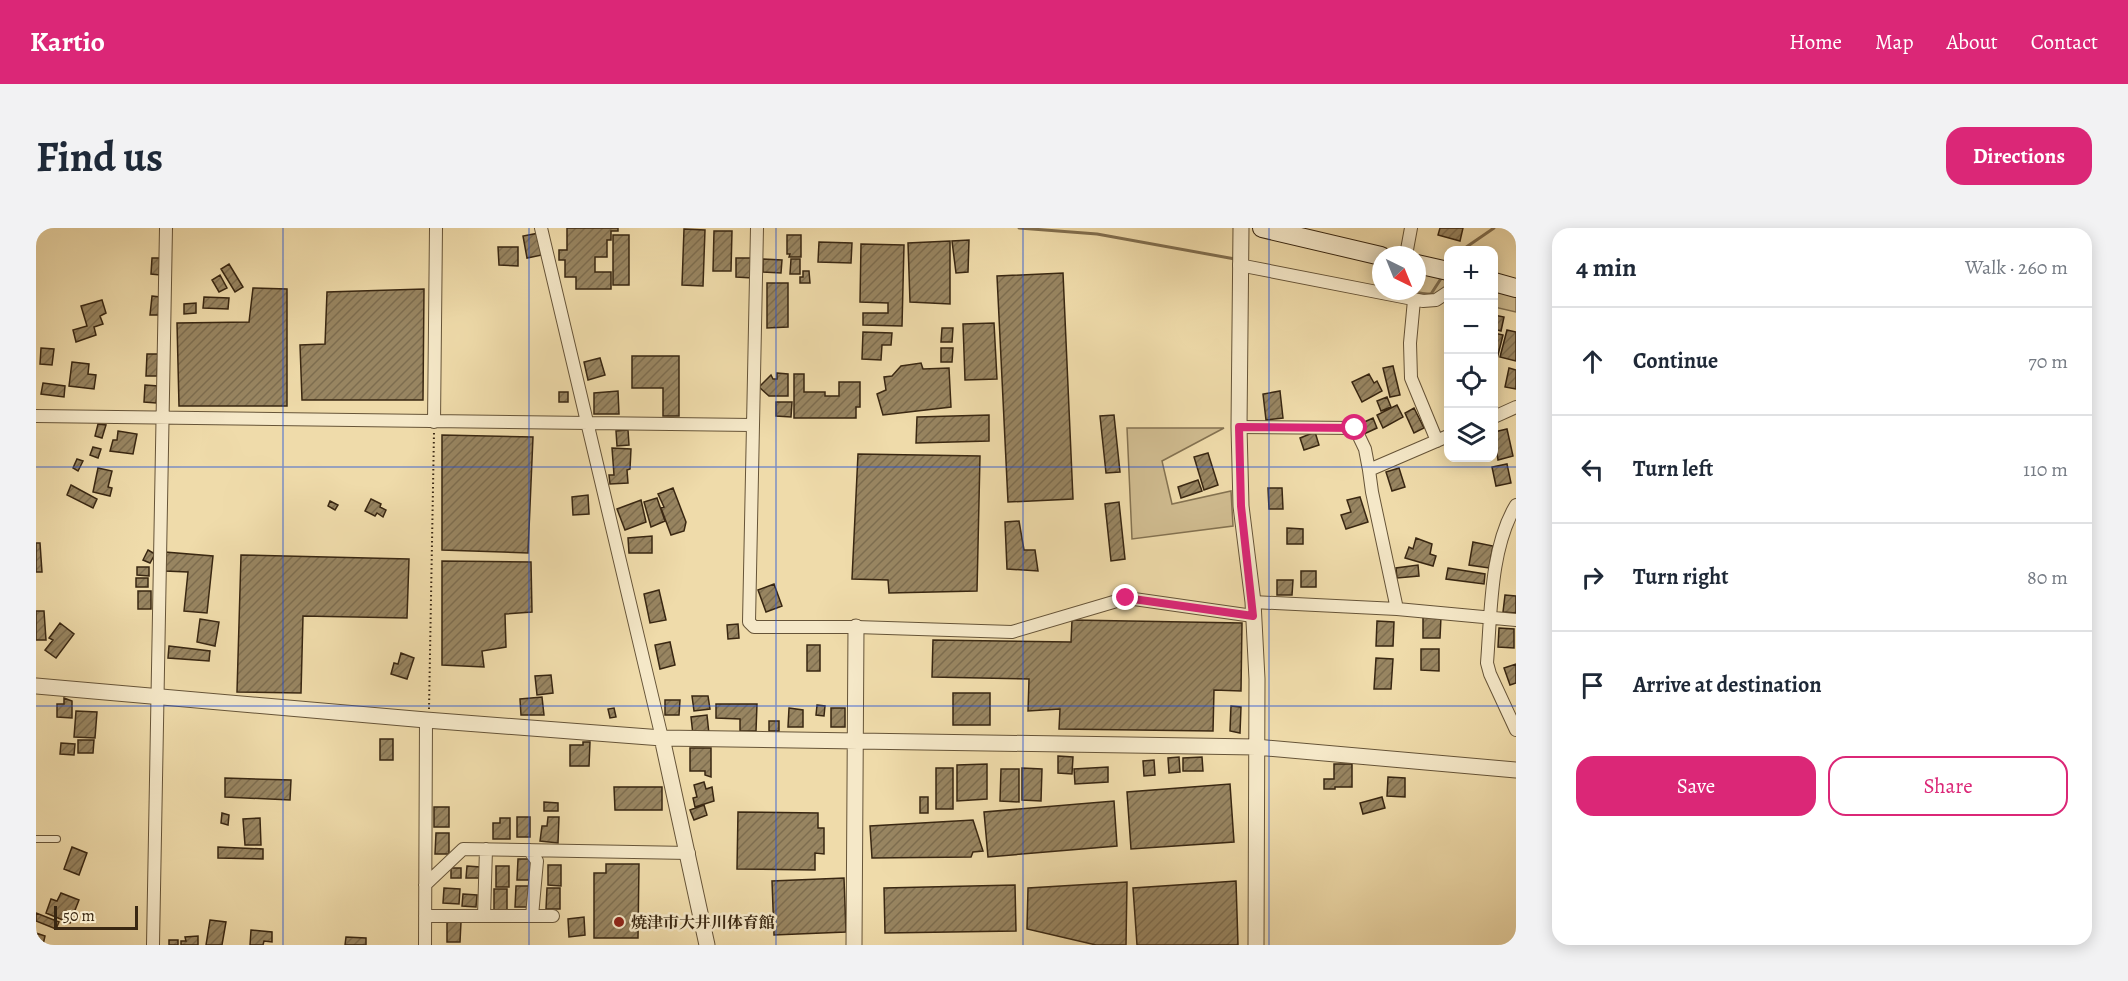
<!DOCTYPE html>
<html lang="en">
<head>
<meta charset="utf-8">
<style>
  body { margin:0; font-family:Alegreya,"Noto Serif JP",serif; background:#f2f2f3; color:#1f2937 }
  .controls { position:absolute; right:18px; top:18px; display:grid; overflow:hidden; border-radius:12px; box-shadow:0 3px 15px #0003 }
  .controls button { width:54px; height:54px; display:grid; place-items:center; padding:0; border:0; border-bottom:2px solid #e0e1e3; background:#fff; color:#1f2937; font:30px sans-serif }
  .compass { position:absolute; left:1336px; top:18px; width:54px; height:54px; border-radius:50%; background:#fff; box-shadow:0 3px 15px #0003; rotate:137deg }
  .scale { position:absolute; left:18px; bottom:15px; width:84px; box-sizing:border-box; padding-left:6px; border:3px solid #392712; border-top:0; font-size:16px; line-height:21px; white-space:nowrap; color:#392712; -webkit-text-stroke:4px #f5e8c8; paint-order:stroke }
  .stop { position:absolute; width:18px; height:18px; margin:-14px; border:4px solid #db2777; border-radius:50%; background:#fff }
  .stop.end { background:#db2777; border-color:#fff; box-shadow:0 2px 6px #0008 }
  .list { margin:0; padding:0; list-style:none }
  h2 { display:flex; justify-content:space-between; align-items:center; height:78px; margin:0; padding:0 24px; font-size:26px }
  h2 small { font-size:20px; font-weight:400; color:#747a83 }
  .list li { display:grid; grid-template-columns:39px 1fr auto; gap:18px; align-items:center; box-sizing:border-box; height:108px; padding:0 24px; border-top:2px solid #e0e1e3 }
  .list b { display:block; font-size:22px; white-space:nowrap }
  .list em { font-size:20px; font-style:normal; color:#747a83 }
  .actions { display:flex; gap:12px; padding:18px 24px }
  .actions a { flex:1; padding:14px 0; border:2px solid #db2777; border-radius:18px; text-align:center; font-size:21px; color:#db2777 }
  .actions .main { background:#db2777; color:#fff }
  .icon { flex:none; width:33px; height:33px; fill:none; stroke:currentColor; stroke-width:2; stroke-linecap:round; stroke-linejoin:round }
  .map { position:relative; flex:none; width:1480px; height:717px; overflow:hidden; border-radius:18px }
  header { display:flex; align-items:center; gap:36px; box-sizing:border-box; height:84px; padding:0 30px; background:#db2777; color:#fff }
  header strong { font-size:28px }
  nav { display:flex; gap:33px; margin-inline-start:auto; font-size:21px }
  .intro { display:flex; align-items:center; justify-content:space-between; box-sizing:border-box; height:144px; padding:0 36px }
  h1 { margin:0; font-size:42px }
  .button { padding:15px 27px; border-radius:18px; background:#db2777; color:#fff; font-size:21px; font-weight:700 }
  main { display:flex; gap:36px; padding:0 36px }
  aside { flex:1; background:#fff; border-radius:18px; box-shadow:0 3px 15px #0003 }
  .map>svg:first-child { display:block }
  .green { fill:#d0bc90; stroke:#847251; stroke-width:1.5 }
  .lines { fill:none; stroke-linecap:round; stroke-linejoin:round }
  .stream { stroke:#816e4e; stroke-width:3 }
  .building { fill:url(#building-hatch); stroke:#392712; stroke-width:1.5 }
  .service-casing { stroke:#665438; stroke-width:8 }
  .minor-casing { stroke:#665438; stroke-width:14 }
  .tertiary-casing { stroke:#665438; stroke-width:17 }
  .secondary-casing { stroke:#392712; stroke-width:20 }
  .path { stroke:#392712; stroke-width:2; stroke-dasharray:1.5 3; stroke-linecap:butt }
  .service { stroke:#f5e8c8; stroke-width:6 }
  .minor { stroke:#f5e8c8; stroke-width:12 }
  .tertiary { stroke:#f5e8c8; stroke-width:15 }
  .secondary { stroke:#f5e8c8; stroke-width:18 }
  .route { stroke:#db2777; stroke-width:8 }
  .grid { fill:none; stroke:#1d4ed8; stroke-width:1.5; stroke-opacity:0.55 }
  .poi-dot { fill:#8f2418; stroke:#f5e8c8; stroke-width:2 }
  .labels { text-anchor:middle; stroke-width:5; stroke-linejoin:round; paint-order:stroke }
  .poi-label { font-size:16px; font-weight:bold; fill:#392712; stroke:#f5e8c8; text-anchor:start }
</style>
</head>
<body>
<header>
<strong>Kartio</strong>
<nav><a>Home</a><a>Map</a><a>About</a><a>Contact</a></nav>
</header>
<div class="intro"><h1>Find us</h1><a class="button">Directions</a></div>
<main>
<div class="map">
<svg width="1480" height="717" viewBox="0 0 1480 717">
  <defs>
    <pattern id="building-hatch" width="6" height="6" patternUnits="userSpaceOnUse" patternTransform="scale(1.5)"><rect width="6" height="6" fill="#988561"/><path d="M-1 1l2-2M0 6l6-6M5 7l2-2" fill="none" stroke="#7d6d4f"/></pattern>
  </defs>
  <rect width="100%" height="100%" fill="#efdbaa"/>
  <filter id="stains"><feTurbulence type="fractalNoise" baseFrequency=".00333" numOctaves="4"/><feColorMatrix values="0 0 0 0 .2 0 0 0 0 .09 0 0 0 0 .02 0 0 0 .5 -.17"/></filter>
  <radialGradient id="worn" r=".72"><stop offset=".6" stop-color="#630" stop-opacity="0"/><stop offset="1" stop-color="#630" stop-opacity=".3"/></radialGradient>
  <path class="green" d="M1381,41L1412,49V70L1378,63H1381Z
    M1458,61L1480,67V84L1458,79Z
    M1091,200H1188L1126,233L1136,276L1195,263L1197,298L1096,311Z"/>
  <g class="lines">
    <path class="stream" d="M983,0L1061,6L1199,31
      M1426,22L1458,0
      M1380,66H1395L1406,49"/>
  </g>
  <path class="building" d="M531,0H582V3H575V12H571V29H559V44H575V61H540V49H529V32H523V22H531Z
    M1404,0H1427L1424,13L1402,7Z
    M648,1L669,2L667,58L646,57Z
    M678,3H696L695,43H677Z
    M503,5L506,27L491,30L487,8Z
    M577,7H593V57H577Z
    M751,7H765V29H753L754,26H751Z
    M933,12L932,44L920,45L916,13Z
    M914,13V76L874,74L872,15Z
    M783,14L816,15L815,35L782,34Z
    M825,16L868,17L866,98L827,97V85H852V75L824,74Z
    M462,19H482V38L463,37Z
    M116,30H126L124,47L115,46Z
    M700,30H716V50L700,49Z
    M727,31L746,32L745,45L727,44Z
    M755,31H764V46H754Z
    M193,36L207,59L199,64L185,41Z
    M767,43H773L774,55H764V49H767Z
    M1027,45L1037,271L972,274L961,48Z
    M184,47L191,60L183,64L176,52Z
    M731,55H752V99L731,100Z
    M217,60L251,61V178H143L141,95L213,94Z
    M388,61L387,172H266L264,117L289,116L291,64Z
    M116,68L124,69L123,87H114Z
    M168,69L193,70L192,81L167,80Z
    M66,72L70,85L64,88L67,96L58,99L60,107L40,114L37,102L51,98L45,78Z
    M160,75V85L148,86V76Z
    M1458,87L1468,89L1465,103L1458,101Z
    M958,95L961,151L929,152L927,96Z
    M906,100H917L916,114H905Z
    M1471,102L1480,104V133L1464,129Z
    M827,104L856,105L855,117H846L845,132L826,131Z
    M1458,105L1467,107L1460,135L1458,134Z
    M5,120L18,121L16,137L4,136Z
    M905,120H917L916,134H905Z
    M111,126H122L121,148H110Z
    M596,128H643V188H627V160H596Z
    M564,130L569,147L552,152L548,134Z
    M36,134L53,136L52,146L60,147L58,161L33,158Z
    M885,135L887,141L913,140L915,179L847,187L841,166L850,162L848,149L856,148L865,138Z
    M1357,138L1364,167L1354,169L1347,140Z
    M1473,140L1480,142V161L1469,159Z
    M741,145L752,146V168H733L723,159L735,147L737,151H741Z
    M758,146H768V164H789V168H803V154H824V179H820V190H758Z
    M1333,146L1338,155L1341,153L1346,163L1326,174L1316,154Z
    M7,155L29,158L28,169L5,166Z
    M109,157L122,158L120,175L108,174Z
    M582,163L583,186H558V165Z
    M1244,163L1247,190L1230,192L1227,166Z
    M523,164H532V174H523Z
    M1351,169L1355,179L1345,183L1341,173Z
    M740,174H756L755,189L740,188Z
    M1361,177L1367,189L1347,200L1341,187Z
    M1378,180L1388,200L1378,205L1369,185Z
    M953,187V213L880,215L881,189Z
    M1078,187L1084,244L1070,245L1064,188Z
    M1337,190L1341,200L1328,206L1324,196Z
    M62,196L70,197L66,210L59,208Z
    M1471,201L1477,228L1462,232L1458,204Z
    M592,202L593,217L581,218L580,203Z
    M82,203L101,206L97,226L74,223L77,212H81Z
    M1279,204L1283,217L1268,222L1264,210Z
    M406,207L497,209L492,325L406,322Z
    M57,219L65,221L62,230L54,227Z
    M576,220L595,221L594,241L591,242L592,255L574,256L573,247H578Z
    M1172,225L1182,257L1168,262L1158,229Z
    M822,226L944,228L941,363L853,365L852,352L816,351Z
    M41,231L47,233L42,243L37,240Z
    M1471,236L1475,255L1460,258L1456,239Z
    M62,240L76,243L72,259L76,260L74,268L57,264Z
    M1363,240L1369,259L1356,263L1350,244Z
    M1162,252L1166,263L1145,270L1142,259Z
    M35,257L61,271L57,280L31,267Z
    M637,260L650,294L648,303L635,307L625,280L628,279L622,266Z
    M1232,260H1246L1247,281H1233Z
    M552,267L553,286L537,287L536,269Z
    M1324,269L1332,294L1310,301L1305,287L1315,284L1311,272Z
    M621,270L629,293L615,299L608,274Z
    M335,271L345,276L344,279L350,282L347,289L341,285L339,288L329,283Z
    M605,272L610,294L589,302L581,281Z
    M294,273L302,277L299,282L292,278Z
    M1083,274L1089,331L1075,333L1069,276Z
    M983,293L988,322H999L1002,343L971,341L969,294Z
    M1251,300L1267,301V316H1251Z
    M616,308V325H593L592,310Z
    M1380,310L1396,316L1394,326L1400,328L1397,338L1369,330L1373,319L1377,321Z
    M1437,314L1457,318L1453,340L1433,337Z
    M0,315H4L6,344H0Z
    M112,322L119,326L114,335L107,332Z
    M129,324L177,328L171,385L148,383L152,344L129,343Z
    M205,327L373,331L371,390L267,388L265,465L201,464Z
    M406,333L495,334L496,384L469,386L470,419L446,423L448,439L406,437Z
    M1382,337L1383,348L1361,350L1360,340Z
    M101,339H113V348L101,347Z
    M1412,340L1449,346L1448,356L1410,351Z
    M1265,343H1280V359H1265Z
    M100,350H112V359H100Z
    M1241,352H1257L1256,367H1241Z
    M738,356L746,378L730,384L722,362Z
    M623,362L630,392L614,395L608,366Z
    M102,363H115V381H102Z
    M1469,367L1480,368V385L1467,384Z
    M0,383H8L10,412H0Z
    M1387,388L1405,389L1404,410H1387Z
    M164,391L183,394L179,418L161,414Z
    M1036,392L1206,395L1205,463L1178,462L1177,503L1023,501L1024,481L992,483L993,451L896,449L897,412L1035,414Z
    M1341,393L1358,394L1357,418H1340Z
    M24,395L38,406L20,430L9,422L17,412L13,410Z
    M702,396L703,410L692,411L691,397Z
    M1463,400L1478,401V420L1462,419Z
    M634,414L639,437L624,441L619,417Z
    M771,417H784V443H771Z
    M133,418L174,423L173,433L132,430Z
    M1385,421H1403V443L1385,442Z
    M365,425L378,430L371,451L355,446L358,435L362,436Z
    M1340,430L1357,431L1355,461H1338Z
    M1480,436V455L1474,457L1468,440Z
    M515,447L517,465L501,467L499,448Z
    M917,465H954V497H917Z
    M656,468H672L674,481L658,483Z
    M506,469L508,487H485L484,471Z
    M28,470L36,473V490L21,489V476H28Z
    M629,472H644L643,487H629Z
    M680,476H721L720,503H704V491L680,490Z
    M781,477L789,478L788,488L780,487Z
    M1195,478L1205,479L1204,505L1194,503Z
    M578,480L580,489L574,490L572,481Z
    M753,480L767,482V499H752Z
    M795,480H809V499H795Z
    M40,483L61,484L59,510L38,509Z
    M671,487L673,506L657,507L655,489Z
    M733,493H743V503H733Z
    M344,511H357V532H344Z
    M42,512H58L57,525H42Z
    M547,514H554L553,538H534V517H547Z
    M25,515L39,516L38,527L24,526Z
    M654,520H675V549L669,547V543H654Z
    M1022,528L1037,529L1036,546L1022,545Z
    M1143,529L1144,544L1133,545L1132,530Z
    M1166,529L1167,543H1147V530Z
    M1118,532L1119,547L1108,548L1107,533Z
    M951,536V571L921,573V537Z
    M1298,536H1316V559H1299V561H1288V551H1298Z
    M1072,539V554L1039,556L1038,541Z
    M900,540H917V581H900Z
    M986,540L1006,541L1005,573L986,572Z
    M965,541H983V574L964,573Z
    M1352,549L1369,550V569L1351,568Z
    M189,550L255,552L254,572L189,569Z
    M668,554L670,561L676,559L678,573L659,579L657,570L661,569L658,557Z
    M1194,556L1198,614L1095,621L1091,564Z
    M578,559H626V582H579Z
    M884,569H892V585H884Z
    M1346,569L1349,580L1327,586L1324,575Z
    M1078,573L1081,618L952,629L948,584Z
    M508,574L522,575V583H508Z
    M668,577L671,587L658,592L654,582Z
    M398,579H413V599H398Z
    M702,584L782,585V600H788V626L779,625V642L701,641Z
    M186,585L193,587L192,597L185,595Z
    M481,589H494V609H481Z
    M512,589H523L522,615L504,613L506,598H511Z
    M224,590L225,617H209L207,591Z
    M464,590H474V611H457V595H464Z
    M937,592L947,623L937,624L935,629L836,630L834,598Z
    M400,605H413V626H399Z
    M36,619L51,625L43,647L28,641Z
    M182,619L227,621V631L182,630Z
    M482,631H495V652H481Z
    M570,636H603L602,710H558V645H570Z
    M512,637H525V658L512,657Z
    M431,638L444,639L443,650H430Z
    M460,638H473V659H460Z
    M415,640H425V650H415Z
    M808,650L810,704L738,707L736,653Z
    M1200,653L1202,717H1101L1097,660Z
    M1091,654L1090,717H1060L991,701L992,660Z
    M979,657L980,703L849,705L848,660Z
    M480,658H493V679H479Z
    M408,660L424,661L423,676L407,675Z
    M511,660H524V681H510Z
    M458,661H471V682H458Z
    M25,665L43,672L34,695L10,685L15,671L21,673Z
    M427,666L441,667L440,679L426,678Z
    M0,685L23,694L20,701L0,693Z
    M548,689L549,707L533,709L532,691Z
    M174,692L190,694L186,717H170Z
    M411,694H425L424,714H411Z
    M215,702L236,704V714L228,713L227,717H214Z
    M0,705L9,708L7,717H0Z
    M162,708V717H145V713H150L149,709Z
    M310,709L330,710V717H309Z
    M133,712H142V717H133Z"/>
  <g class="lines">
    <defs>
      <path id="service" d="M0,611H21"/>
      <path id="minor" d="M505,0L626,510
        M721,0L713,394L718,399H820L976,404L1091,370L1217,388
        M1370,27L1375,0
        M1203,37L1387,73L1400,72L1412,64
        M1378,72L1374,115L1375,150L1401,213
        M0,188L716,197
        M1458,189L1480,179
        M398,194L400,0
        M1203,199L1319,200L1329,221L1333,242
        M1480,277C1454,320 1455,385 1451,435L1454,446L1480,502
        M1217,374L1361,381L1480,392
        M1361,381L1336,264L1333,242L1412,208
        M493,622L501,633L496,688
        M389,657L427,621L653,625
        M389,688H517
        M448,688L450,621
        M117,717L130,0
        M389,717L390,492"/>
      <path id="tertiary" d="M1205,0L1203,199L1205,278L1217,374L1221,451L1220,717
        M0,458L390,492L626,510L1220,519L1480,542
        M626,510L671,717
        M818,717L820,399"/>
      <path id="secondary" d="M1226,0L1345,28
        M1381,36L1412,43
        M1458,54L1480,60"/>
    </defs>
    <use href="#service" class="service-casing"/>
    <use href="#minor" class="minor-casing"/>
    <use href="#tertiary" class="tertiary-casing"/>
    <use href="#secondary" class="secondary-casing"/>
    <path class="path" d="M393,481L398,204"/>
    <use href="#service" class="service"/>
    <use href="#minor" class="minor"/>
    <use href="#tertiary" class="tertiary"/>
    <use href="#secondary" class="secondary"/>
  </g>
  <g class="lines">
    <path class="route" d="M1090,370L1217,388L1205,278L1203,199L1319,200"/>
  </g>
  <path class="grid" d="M247,0V717M493,0V717M740,0V717M987,0V717M1233,0V717M0,239H1480M0,478H1480"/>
  <circle class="poi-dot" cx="583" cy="694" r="6"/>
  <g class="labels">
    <g class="poi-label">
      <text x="595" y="700">焼津市大井川体育館</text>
    </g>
  </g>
  <rect width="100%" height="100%" filter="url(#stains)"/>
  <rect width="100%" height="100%" fill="url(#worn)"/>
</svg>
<div class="controls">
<button>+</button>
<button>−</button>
<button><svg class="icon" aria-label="locate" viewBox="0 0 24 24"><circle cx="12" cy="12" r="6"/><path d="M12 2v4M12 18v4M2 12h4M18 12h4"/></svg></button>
<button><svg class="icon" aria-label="layers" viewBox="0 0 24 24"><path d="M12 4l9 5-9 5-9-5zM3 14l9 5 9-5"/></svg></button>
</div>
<svg class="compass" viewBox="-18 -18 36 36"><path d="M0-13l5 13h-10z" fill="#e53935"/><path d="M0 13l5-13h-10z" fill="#747a83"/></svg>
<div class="scale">50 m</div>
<div class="stop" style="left:1319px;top:200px"></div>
<div class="stop end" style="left:1090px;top:370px"></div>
</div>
<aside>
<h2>4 min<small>Walk · 260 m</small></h2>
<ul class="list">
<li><svg class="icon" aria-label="ahead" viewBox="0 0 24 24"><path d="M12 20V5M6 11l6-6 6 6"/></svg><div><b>Continue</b></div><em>70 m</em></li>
<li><svg class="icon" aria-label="left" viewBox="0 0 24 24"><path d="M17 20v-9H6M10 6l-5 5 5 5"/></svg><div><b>Turn left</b></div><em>110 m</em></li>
<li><svg class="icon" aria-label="right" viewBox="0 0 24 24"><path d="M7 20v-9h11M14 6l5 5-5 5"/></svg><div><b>Turn right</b></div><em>80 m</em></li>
<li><svg class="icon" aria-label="arrive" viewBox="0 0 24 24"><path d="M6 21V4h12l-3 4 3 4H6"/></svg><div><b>Arrive at destination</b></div></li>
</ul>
<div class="actions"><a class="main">Save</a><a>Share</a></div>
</aside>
</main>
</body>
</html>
